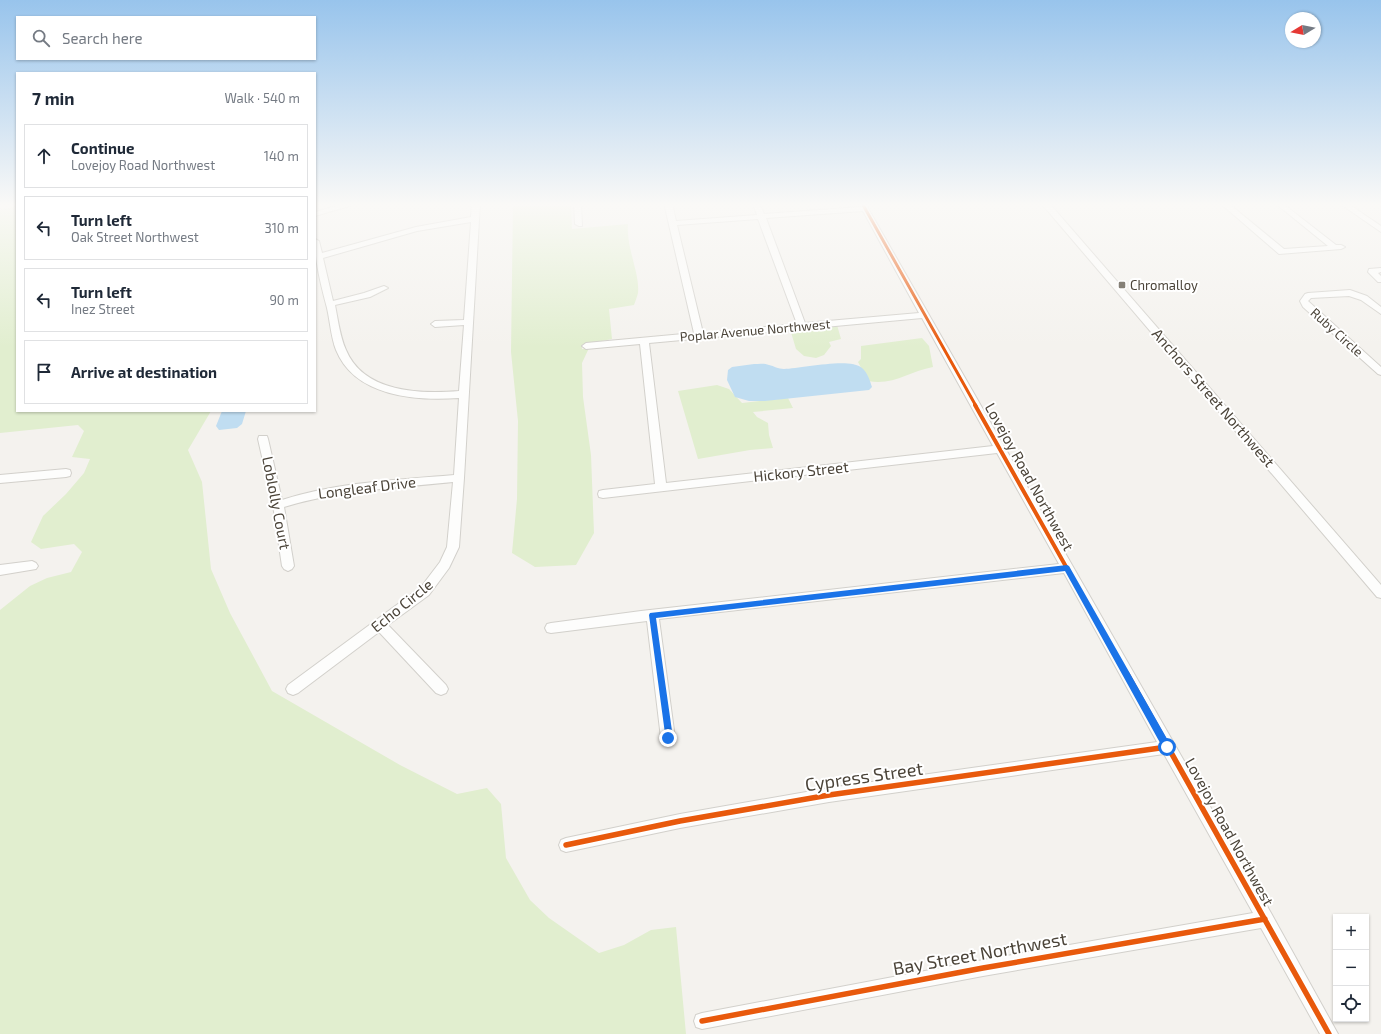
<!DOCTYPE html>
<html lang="en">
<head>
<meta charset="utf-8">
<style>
  body { margin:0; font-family:"Exo 2",sans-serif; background:#f6f6f7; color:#1f2937 }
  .controls { position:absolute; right:12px; bottom:12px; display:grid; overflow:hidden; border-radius:0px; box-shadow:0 1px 3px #0004 }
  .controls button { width:36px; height:36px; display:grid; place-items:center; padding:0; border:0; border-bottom:1px solid #e0e1e3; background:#fff; color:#1f2937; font:20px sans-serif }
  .compass { position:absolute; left:1285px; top:12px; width:36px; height:36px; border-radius:50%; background:#fff; box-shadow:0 1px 3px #0004; rotate:260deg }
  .stop { position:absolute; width:12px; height:12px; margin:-9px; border:3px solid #1a73e8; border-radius:50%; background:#fff }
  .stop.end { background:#1a73e8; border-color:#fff; box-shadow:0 1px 4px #0008 }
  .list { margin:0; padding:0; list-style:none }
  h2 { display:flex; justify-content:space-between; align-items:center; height:52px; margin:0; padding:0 16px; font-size:17px }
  h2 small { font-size:13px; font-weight:400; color:#747a83 }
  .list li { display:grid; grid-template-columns:26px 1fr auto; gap:12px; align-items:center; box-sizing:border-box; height:64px; margin:0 8px 8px; padding:0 8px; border:1px solid #e0e1e3; border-radius:0px }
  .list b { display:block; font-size:15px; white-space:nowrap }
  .list p { margin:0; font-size:13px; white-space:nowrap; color:#747a83 }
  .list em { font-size:13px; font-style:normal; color:#747a83 }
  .icon { flex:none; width:22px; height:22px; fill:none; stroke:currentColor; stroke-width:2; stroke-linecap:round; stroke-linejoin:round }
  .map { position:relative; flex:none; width:1381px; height:1034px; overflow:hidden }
  .search { position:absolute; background:#fff; box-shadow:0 1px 3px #0004; left:16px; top:16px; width:300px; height:44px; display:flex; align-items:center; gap:10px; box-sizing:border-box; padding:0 14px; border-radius:0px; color:#747a83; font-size:15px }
  .panel { position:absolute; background:#fff; box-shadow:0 1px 3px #0004; left:16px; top:72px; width:300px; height:340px; border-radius:0px }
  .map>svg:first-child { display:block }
  .green { fill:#e1eecf }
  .water { fill:#c0ddf1 }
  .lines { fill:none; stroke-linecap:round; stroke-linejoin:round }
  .minor-casing { stroke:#d2d0cb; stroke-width:2 }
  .minor { fill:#fdfdfc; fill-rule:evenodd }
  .cycleway-far2-casing { stroke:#fff; stroke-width:5 }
  .cycleway-far1-casing { stroke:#fff; stroke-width:6 }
  .cycleway-casing { stroke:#fff; stroke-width:8 }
  .cycleway-far2 { stroke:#e8590c; stroke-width:3 }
  .cycleway-far1 { stroke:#e8590c; stroke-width:4 }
  .cycleway { stroke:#e8590c; stroke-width:5.5 }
  .route { fill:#1a73e8 }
  .poi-dot { fill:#868178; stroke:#fff; stroke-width:1.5 }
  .labels { text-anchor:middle; stroke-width:4; stroke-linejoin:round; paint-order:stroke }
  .far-poi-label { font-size:13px; fill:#4b4439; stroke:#fff; text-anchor:start }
  .far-street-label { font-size:13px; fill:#4b4439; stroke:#fff }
  .street-label { font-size:15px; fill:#4b4439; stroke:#fff }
  .near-street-label { font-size:18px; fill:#4b4439; stroke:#fff }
</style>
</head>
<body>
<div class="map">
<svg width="1381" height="1034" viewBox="0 0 1381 1034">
  <rect width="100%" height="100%" fill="#f4f2ee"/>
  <path class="green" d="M513,203H571L572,229L628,224C626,248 640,273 638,293C637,297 635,302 634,305L609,309L612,339L582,345V349L589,348L582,363L583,397L591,455L594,533L576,565L535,567L512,553L517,499L518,421L511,352Z
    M17,206V411H211L188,450L202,482L211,569L230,613L272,691L400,765L457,794L487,788L501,804L506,858L530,900L549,918L599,953L624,945L651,930L676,927L686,1034H0V610L30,586L47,578L71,572L82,552L74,544L41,549L31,542L43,516L66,494L84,473L90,459L72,457L84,431L78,425L0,433V210Z
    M837,325L841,339L829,342L831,346L824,355L816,358L804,356L796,349L790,329Z
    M922,338L929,346L933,367C910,371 893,386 868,381L858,362L861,359V346Z
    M717,385L729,389L742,403L788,398L793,408L753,412L757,417L768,423L769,435L773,448L750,450L698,459L678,391Z"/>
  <path class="water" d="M754,364C758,364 764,363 769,365C774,366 778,369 784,369C801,369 849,357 862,368C868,373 870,381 872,387L869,390L765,401H749L735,397L727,380L728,370L732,367Z
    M222,411H246L242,424L237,428L219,430L216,426Z"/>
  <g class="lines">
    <defs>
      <path id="minor" d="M348,203H359L315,216V212Z
        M472,203H480L464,478L459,547L449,568L429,595L388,625L446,685L448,689L446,693L441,695L436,693L379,632L298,693L293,695L288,693L286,689L288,685L421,587L440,562L447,547L453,482C396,488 339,490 284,507L294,566L292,569L288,571L284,569L282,566L273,505L258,439L259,436H267L268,439L282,500C338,482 396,480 454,475L459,398C416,401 355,397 336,350C331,337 330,321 327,308C321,285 315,263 315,239L319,241L322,253L416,227L471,217ZM471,222L464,320L435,321L431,324L435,327L464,325L459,391C420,394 364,393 346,350C340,337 338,320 335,305L370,297L388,288L384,286L364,293L333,301L323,258L417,231Z
        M574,203H581L582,226H579L575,224Z
        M664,203H672L676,221L757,215L753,203H759L764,214L861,207L859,203H865L1271,913L1338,1034H1320L1261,928L983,976L702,1029L696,1027L694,1021L696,1015L702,1013L983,960L1253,913L1164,754L829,802L680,828L566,852L561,850L559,845L561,840L566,838L680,814L829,788L1157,742L1064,573L659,619L675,738L673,743L668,745L663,743L661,738L647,621L551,633L547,632L545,628L547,624L551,623L641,611L1059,564L997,453L603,498L599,497L598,494L599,491L603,490L655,484L640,344L586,349L582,346L586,343L694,333ZM863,211L919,313L805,323L766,218ZM758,219L797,324L703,333L677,225ZM922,318L993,446L666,483L649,343Z
        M1041,203H1049L1381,585V598L1377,597Z
        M1220,203H1228L1284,249L1328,246L1275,203H1282L1336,245H1341L1345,247L1341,249L1279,254Z
        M1339,203H1347L1381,226V232Z
        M1381,268V272L1378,273L1381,276V282H1378L1368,272L1369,269Z
        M1350,290L1367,296L1381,307V314L1361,300L1349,296L1311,298L1308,301L1381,367V375L1378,374L1303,307L1300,301L1305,294L1308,293Z
        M66,469L70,470L71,473L70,476L66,477L0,483V475Z
        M32,561L36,563L38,566L36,569L0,575V565Z"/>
    </defs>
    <use href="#minor" class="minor-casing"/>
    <use href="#minor" class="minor"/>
    <defs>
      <path id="cycleway-far2" d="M862,203L976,406"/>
      <path id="cycleway-far1" d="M975,405L1127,675"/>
      <path id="cycleway" d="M1127,674L1329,1034
        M566,845L680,821L829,795L1167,747
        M702,1021L983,968L1265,919"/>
    </defs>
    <use href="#cycleway-far2" class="cycleway-far2-casing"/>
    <use href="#cycleway-far1" class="cycleway-far1-casing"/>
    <use href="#cycleway" class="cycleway-casing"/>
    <use href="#cycleway-far2" class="cycleway-far2"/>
    <use href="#cycleway-far1" class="cycleway-far1"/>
    <use href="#cycleway" class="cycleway"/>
  </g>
  <linearGradient id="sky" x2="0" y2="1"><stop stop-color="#98c4ec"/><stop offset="0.59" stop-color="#faf9f7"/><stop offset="1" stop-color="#faf9f7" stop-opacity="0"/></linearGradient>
  <rect width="1381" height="347" fill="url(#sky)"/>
  <path class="route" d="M1067,565L1069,566L1170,744V750H1164L1065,571L656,618L673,738L671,741H666L649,615L650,613Z"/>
  <rect class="poi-dot" x="1118" y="281" width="8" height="8" rx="2"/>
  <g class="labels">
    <g class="far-poi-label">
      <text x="1130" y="290">Chromalloy</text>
    </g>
    <g class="far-street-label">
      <text transform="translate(755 330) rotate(-5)" y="5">Poplar Avenue Northwest</text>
      <text transform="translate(1337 332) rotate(42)" y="5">Ruby Circle</text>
    </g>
    <g class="street-label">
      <text transform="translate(1213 398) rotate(49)" y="5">Anchors Street Northwest</text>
      <text transform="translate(801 472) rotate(-6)" y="5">Hickory Street</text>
      <text transform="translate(1029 477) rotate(61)" y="5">Lovejoy Road Northwest</text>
      <text transform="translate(367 488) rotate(-7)" y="5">Longleaf Drive</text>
      <text transform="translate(276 503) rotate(79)" y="5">Loblolly Court</text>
      <text transform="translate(402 606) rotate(-39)" y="5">Echo Circle</text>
      <text transform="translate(1229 832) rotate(61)" y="5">Lovejoy Road Northwest</text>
    </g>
    <g class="near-street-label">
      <text transform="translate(864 777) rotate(-8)" y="6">Cypress Street</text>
      <text transform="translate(980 954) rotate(-10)" y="6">Bay Street Northwest</text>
    </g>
  </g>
</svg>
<div class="controls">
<button>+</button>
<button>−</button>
<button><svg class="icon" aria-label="locate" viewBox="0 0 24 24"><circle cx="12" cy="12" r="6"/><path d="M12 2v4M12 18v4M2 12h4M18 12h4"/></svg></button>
</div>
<svg class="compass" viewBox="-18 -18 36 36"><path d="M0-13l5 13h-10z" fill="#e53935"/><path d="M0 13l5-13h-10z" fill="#747a83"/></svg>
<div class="stop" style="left:1167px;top:747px"></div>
<div class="stop end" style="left:668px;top:738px"></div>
<div class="search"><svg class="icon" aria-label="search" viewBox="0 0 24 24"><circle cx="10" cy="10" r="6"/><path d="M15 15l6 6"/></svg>Search here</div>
<section class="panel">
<h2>7 min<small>Walk · 540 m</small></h2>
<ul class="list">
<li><svg class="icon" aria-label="ahead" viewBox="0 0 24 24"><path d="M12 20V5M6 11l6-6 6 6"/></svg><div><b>Continue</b><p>Lovejoy Road Northwest</p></div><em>140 m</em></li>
<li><svg class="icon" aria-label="left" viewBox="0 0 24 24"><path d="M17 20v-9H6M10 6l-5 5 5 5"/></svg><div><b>Turn left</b><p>Oak Street Northwest</p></div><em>310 m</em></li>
<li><svg class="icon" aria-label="left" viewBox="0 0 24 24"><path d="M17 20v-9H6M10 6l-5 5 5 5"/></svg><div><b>Turn left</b><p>Inez Street</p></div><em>90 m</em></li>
<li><svg class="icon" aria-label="arrive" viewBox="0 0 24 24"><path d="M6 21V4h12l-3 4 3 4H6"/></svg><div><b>Arrive at destination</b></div></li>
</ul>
</section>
</div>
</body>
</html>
